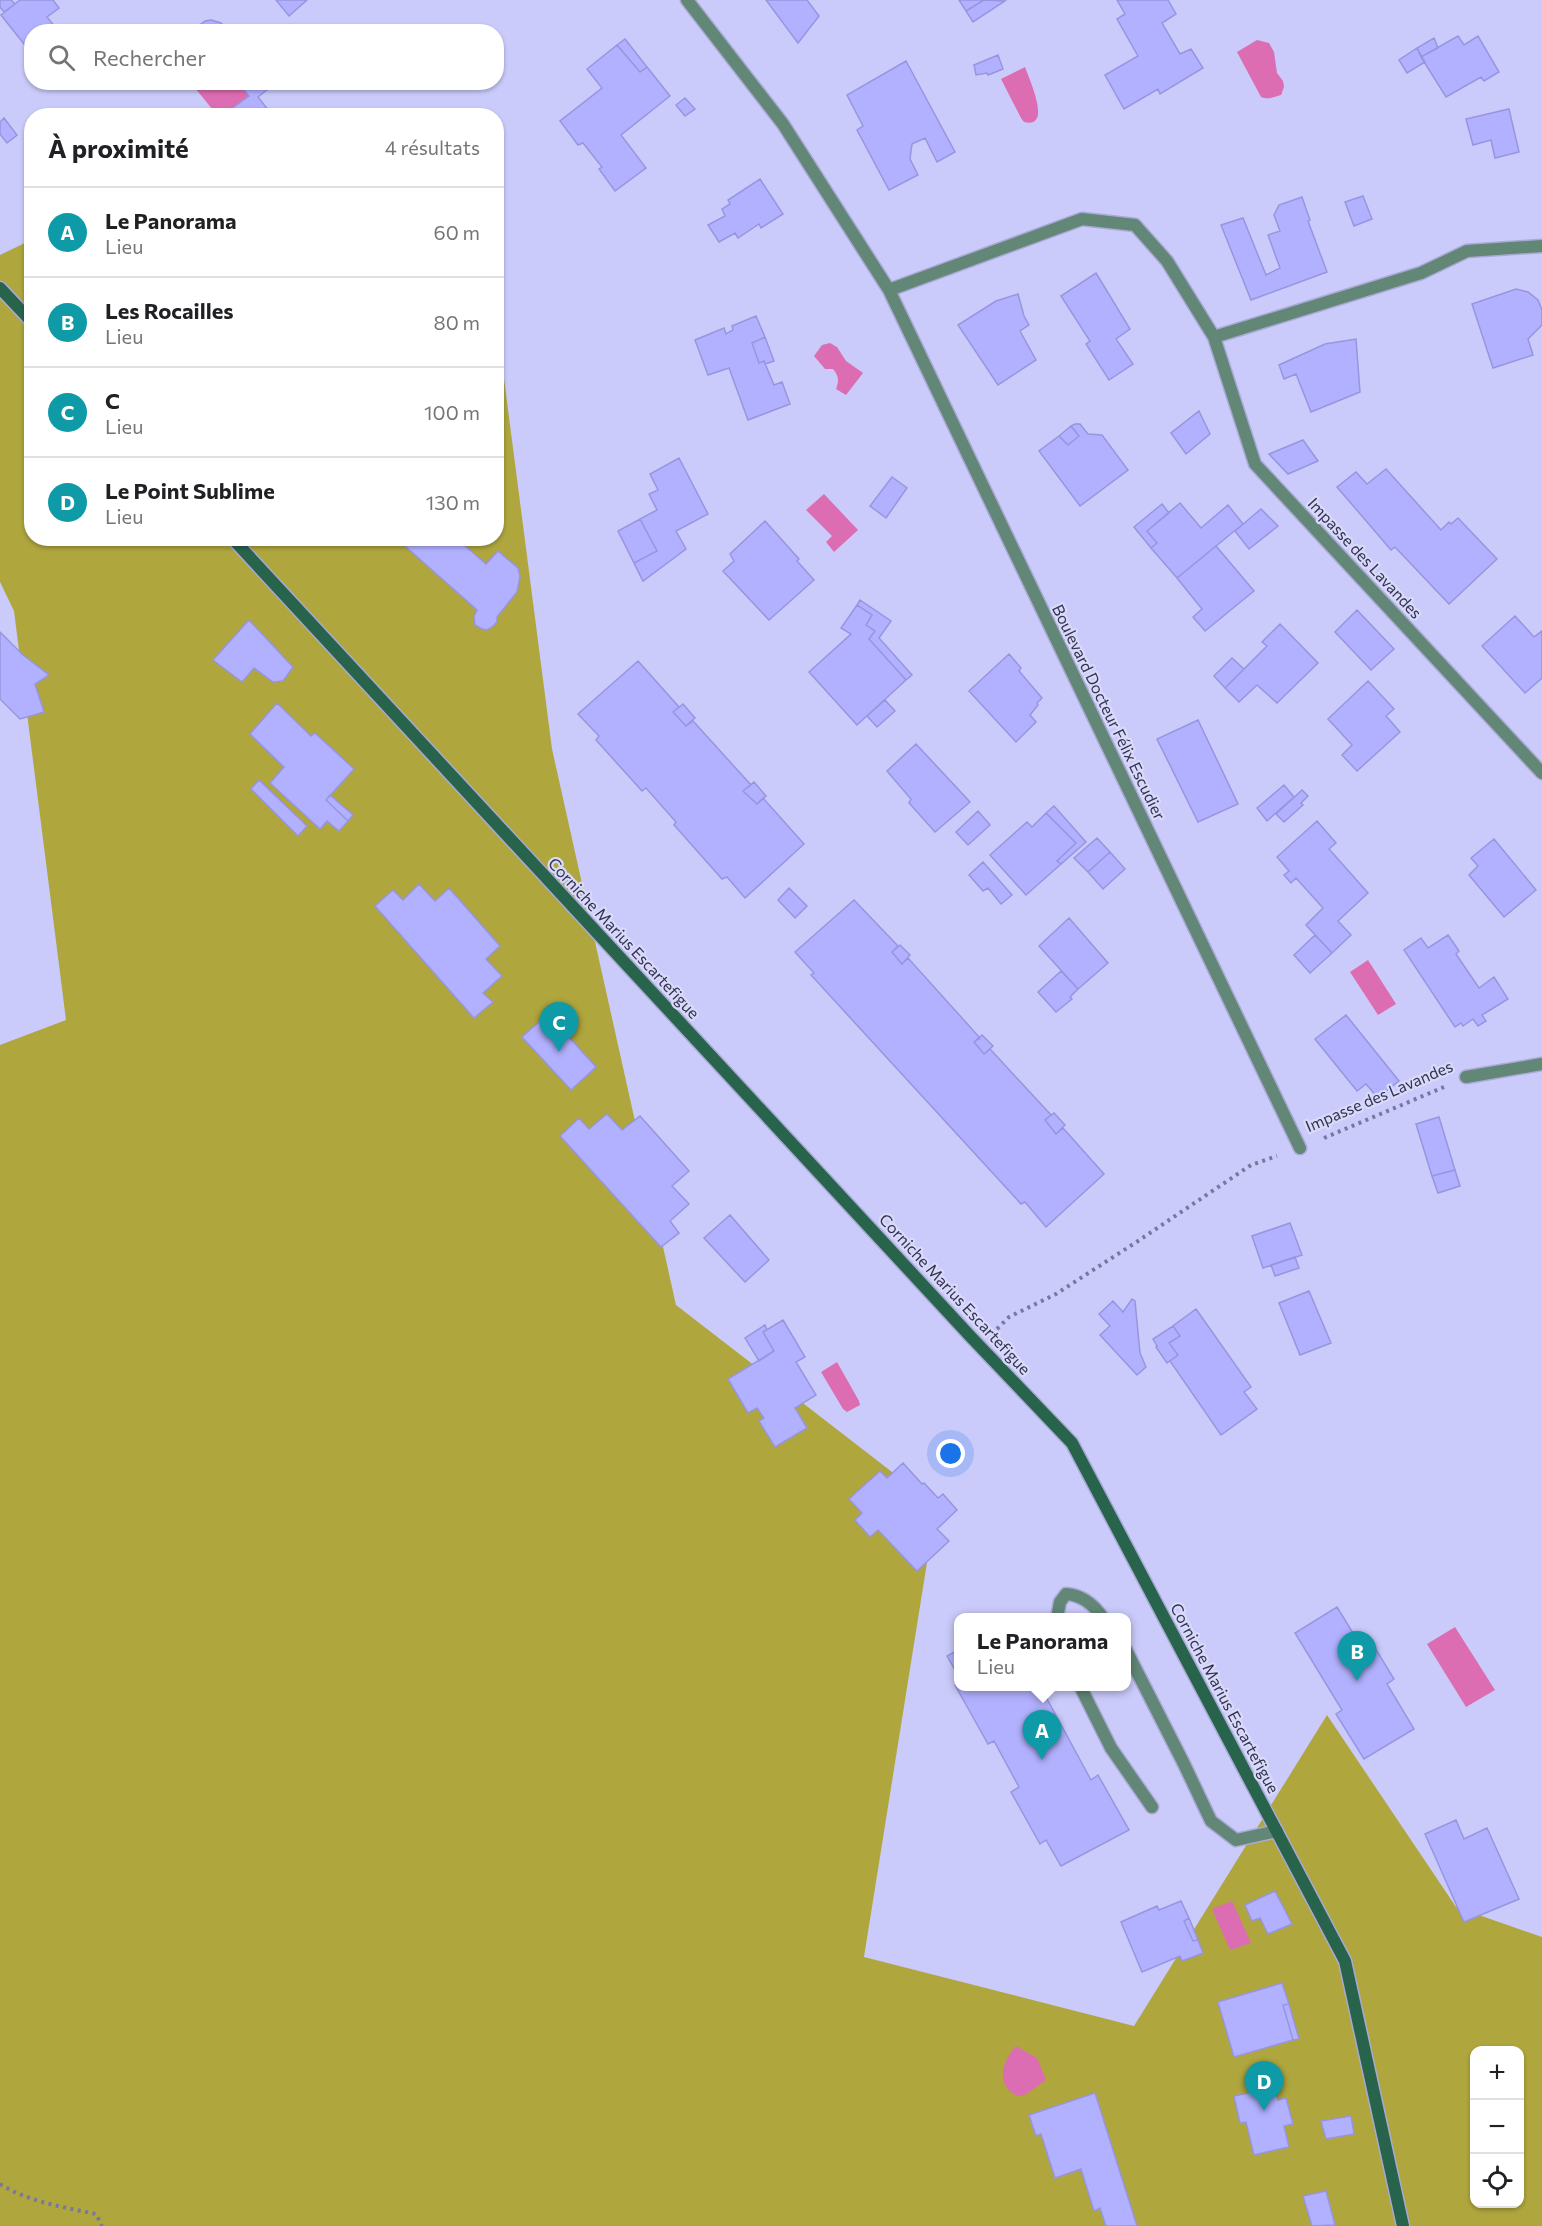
<!DOCTYPE html>
<html lang="fr">
<head>
<meta charset="utf-8">
<style>
  body { margin:0; font-family:Commissioner,sans-serif; background:#f2f2f2; color:#202124 }
  .controls { position:absolute; right:18px; bottom:18px; display:grid; overflow:hidden; border-radius:12px; box-shadow:0 2px 4px #0004 }
  .controls button { width:54px; height:54px; display:grid; place-items:center; padding:0; border:0; border-bottom:2px solid #e0e0e0; background:#fff; color:#202124; font:30px sans-serif }
  .you { position:absolute; left:951px; top:1454px; width:21px; height:21px; margin:-15px; border:4px solid #fff; border-radius:50%; background:#1a73e8; box-shadow:0 0 0 9px #1a73e833 }
  .badge { display:grid; place-items:center; width:39px; height:39px; border-radius:50%; background:#66612e; color:#fff; font-size:20px; font-weight:700 }
  .pin { position:absolute; translate:-50% -50px; filter:drop-shadow(0 2px 3px #0008) }
  .pin::after { content:''; position:absolute; top:32px; width:21px; height:18px; background:inherit; clip-path:polygon(0 0,100% 0,50% 100%) }
  .popup { position:absolute; left:954px; top:1613px; width:177px; height:78px; box-sizing:border-box; display:grid; place-content:center; border-radius:12px; background:#fff; filter:drop-shadow(0 2px 4px #0005); font-size:20px; white-space:nowrap; color:#757577 }
  .popup b { font-size:22px; color:#202124 }
  .popup::after { content:''; position:absolute; left:50%; top:100%; margin-left:-12px; border:12px solid transparent; border-top-color:#fff }
  .list { margin:0; padding:0; list-style:none }
  h2 { display:flex; justify-content:space-between; align-items:center; height:78px; margin:0; padding:0 24px; font-size:26px }
  h2 small { font-size:20px; font-weight:400; color:#757577 }
  .list li { display:grid; grid-template-columns:39px 1fr auto; gap:18px; align-items:center; box-sizing:border-box; height:90px; padding:0 24px; border-top:2px solid #e0e0e0 }
  .list b { display:block; font-size:22px; white-space:nowrap }
  .list p { margin:0; font-size:20px; white-space:nowrap; color:#757577 }
  .list em { font-size:20px; font-style:normal; color:#757577 }
  .icon { flex:none; width:33px; height:33px; fill:none; stroke:currentColor; stroke-width:2; stroke-linecap:round; stroke-linejoin:round }
  .map { position:relative; flex:none; width:1542px; height:2226px; overflow:hidden }
  .search { position:absolute; background:#fff; box-shadow:0 2px 4px #0004; left:24px; top:24px; width:480px; height:66px; display:flex; align-items:center; gap:15px; box-sizing:border-box; padding:0 21px; border-radius:24px; color:#757577; font-size:22px }
  .panel { position:absolute; background:#fff; box-shadow:0 2px 4px #0004; left:24px; top:108px; width:480px; height:438px; border-radius:24px }
  .map>svg:first-child { display:block }
  .green { fill:#afa63e; fill-rule:evenodd }
  .water { fill:#dd6db2 }
  .building { fill:#b2b1ff; stroke:#9795e0; stroke-width:1.5 }
  .lines { fill:none; stroke-linecap:round; stroke-linejoin:round }
  .lane-casing { stroke:#a9a9d5; stroke-width:15 }
  .street-casing { stroke:#a9a9d5; stroke-width:15 }
  .secondary-casing { stroke:#a9a9d5; stroke-width:15 }
  .path { stroke:#78789e; stroke-width:4; stroke-dasharray:3 4.5; stroke-linecap:butt }
  .lane { stroke:#628776; stroke-width:12 }
  .street { stroke:#628776; stroke-width:12 }
  .secondary { stroke:#28644c; stroke-width:12 }
  .labels { text-anchor:middle; stroke-width:4.5; stroke-linejoin:round; paint-order:stroke }
  .street-label { font-size:16px; fill:#333251; stroke:#d9dafa }
</style>
</head>
<body>
<div class="map">
<svg width="1542" height="2226" viewBox="0 0 1542 2226">
  <rect width="100%" height="100%" fill="#cacbfa"/>
  <path class="green" d="M31,240L32,538H496L497,337L499,340L552,749L676,1305L936,1506L864,1957L1134,2026L1327,1715L1456,1907L1542,1937V2226H0V1045L66,1020L14,611L0,582V255ZM1474,2050H1520V2204H1474Z"/>
  <path class="water" d="M1257,40L1269,43L1274,52L1277,73L1283,81L1284,87L1281,95C1274,97 1268,100 1261,97L1237,52Z
    M1025,67C1029,79 1053,129 1024,122L1021,118L1001,79Z
    M191,83H238L249,96L223,115H217Z
    M830,343L837,347L846,361L863,373L846,395L836,389C839,381 839,376 833,369H825L814,356L822,345Z
    M824,494L858,530L834,552L826,542L832,536L806,510Z
    M1368,960L1396,1004L1378,1015L1350,972Z
    M837,1362L859,1401L860,1405L847,1412L843,1409L821,1372Z
    M1455,1627L1495,1690L1466,1707L1427,1644Z
    M1232,1901L1251,1943L1230,1950L1212,1909Z
    M1016,2046L1037,2058L1046,2080C1039,2084 1029,2094 1021,2096C1018,2096 1015,2095 1012,2093C995,2080 1005,2058 1016,2046Z"/>
  <path class="building" d="M0,0H11L15,4L4,12L0,7Z
    M20,0H53L59,8L47,17L59,32H32V54L1,15Z
    M276,0H307L289,16Z
    M766,0H807L819,16L798,43Z
    M959,0H984L966,11Z
    M984,0L1005,1L973,22L966,11Z
    M1117,0H1168L1176,14L1162,23L1180,54L1191,49L1203,68L1160,94L1158,89L1124,109L1105,75L1138,56L1117,19L1125,14Z
    M211,20L221,23L228,32H199L196,28L205,21Z
    M1458,36L1464,45L1478,36L1499,72L1484,81L1481,77L1446,97L1421,57Z
    M1434,38L1438,48L1421,57L1417,48Z
    M625,39L647,67L640,72L617,45Z
    M617,45L640,72L647,67L670,96L621,135L646,168L615,191L599,169L602,167L583,143L578,145L560,121L602,88L587,69Z
    M1417,48L1425,62L1407,73L1399,60Z
    M998,55L1003,69L988,75L987,73L976,75L974,65Z
    M906,61L955,152L937,162L925,138L912,144L910,159L918,175L889,190L857,130L863,126L847,95Z
    M238,82H270L273,85L258,97L273,116H234L230,110L249,96Z
    M685,98L695,109L685,116L676,105Z
    M1509,109L1519,152L1495,158L1491,140L1473,145L1466,119Z
    M4,118L17,135L7,143L0,134V122Z
    M760,179L783,214L761,228L759,224L738,238L735,233L719,242L708,225L725,216L722,209L730,204L728,200Z
    M1363,196L1372,219L1354,226L1345,202Z
    M1302,197L1310,220L1308,221L1327,272L1251,300L1221,225L1243,218L1266,275L1280,268L1268,235L1280,231L1274,215L1279,205Z
    M1096,273L1130,329L1116,339L1133,364L1109,380L1086,344L1090,341L1061,296Z
    M1516,289L1528,292L1538,300L1542,310V325L1528,339L1533,355L1493,368L1472,304Z
    M1018,294L1024,316L1029,325L1020,331L1036,360L998,385L958,325L996,301Z
    M756,316L765,337L752,343L759,363L764,361L774,385L782,382L790,404L748,420L729,368L708,375L695,340L724,328L726,334L733,330L732,326Z
    M765,337L774,361L765,364L764,361L759,363L752,343Z
    M1356,339L1360,392L1311,412L1296,374L1284,379L1279,365L1325,344Z
    M1199,411L1210,434L1186,454L1171,433Z
    M1075,424H1080L1088,434L1102,435L1128,470L1080,506L1039,451L1059,436L1068,445L1079,436L1071,426Z
    M1071,426L1079,436L1068,445L1059,436Z
    M1303,440L1318,461L1288,474L1269,454Z
    M679,458L708,514L676,531L686,549L643,581L634,563L657,551L640,519L657,510L649,494L658,490L650,474Z
    M1386,469L1441,530L1449,522L1451,524L1458,518L1497,559L1449,604L1395,547L1391,550L1337,487L1356,472L1367,484Z
    M892,477L907,488L886,518L870,506Z
    M1180,503L1201,528L1228,505L1243,524L1177,578L1151,548L1157,543L1147,531Z
    M1162,504L1169,513L1147,531L1157,543L1151,548L1134,527Z
    M1261,509L1278,526L1249,549L1235,531Z
    M640,519L657,551L634,563L618,531Z
    M765,521L799,559L797,561L814,580L769,620L723,571L734,561L730,554Z
    M396,538H456L486,564L498,551L518,568L520,576L517,592L497,617V622L493,626L487,630L482,629L475,625L474,616L477,610Z
    M1216,546L1254,591L1205,631L1193,617L1202,609L1177,578Z
    M860,600L891,621L879,638L912,675L906,680L869,639L875,631L866,625L872,615L857,605Z
    M857,605L872,615L866,625L875,631L869,639L906,680L857,725L809,672L851,634L841,628Z
    M1357,610L1394,649L1371,670L1335,632Z
    M1515,616L1534,637L1542,631V678L1525,693L1482,646Z
    M249,620L293,667L283,681L273,682L254,668L242,682L213,660Z
    M1280,624L1318,663L1277,703L1257,685L1239,702L1225,688L1267,646L1262,642Z
    M0,632L23,655L49,675L35,684L44,712L20,719L0,699Z
    M1009,654L1021,668L1019,671L1042,698L1037,703L1038,705L1030,715L1036,722L1016,742L969,691Z
    M1232,658L1244,669L1225,688L1214,676Z
    M638,661L679,707L673,712L686,726L693,721L751,785L743,791L757,804L763,798L804,844L745,898L727,877L722,879L674,825L676,822L646,788L642,791L596,740L599,736L578,714Z
    M1368,681L1394,709L1386,716L1400,732L1357,771L1342,755L1352,745L1328,719Z
    M885,700L895,711L877,727L867,716Z
    M277,703L311,736L315,733L354,769L326,800L348,821L339,831L327,821L320,829L270,783L284,767L250,734Z
    M683,704L695,718L686,726L673,712Z
    M1198,720L1238,804L1198,822L1157,739Z
    M916,744L970,802L935,832L909,803L911,799L887,771Z
    M259,780L307,826L298,836L251,789Z
    M754,782L766,796L757,804L743,791Z
    M1284,785L1294,797L1267,821L1257,808Z
    M1302,790L1308,796L1301,803L1303,805L1284,822L1276,814Z
    M330,795L353,815L348,821L326,800Z
    M1054,806L1086,842L1061,864L1057,861L1076,843L1046,813Z
    M978,811L990,825L968,845L956,832Z
    M1046,813L1076,843L1057,861L1061,864L1026,895L990,855L1027,822L1032,827Z
    M1317,821L1336,843L1329,849L1368,893L1338,921L1351,935L1332,953L1306,925L1323,908L1296,878L1291,883L1284,875L1289,871L1277,857Z
    M1097,838L1110,852L1088,872L1074,858Z
    M1494,839L1536,890L1504,917L1469,875L1478,866L1471,858Z
    M1110,852L1125,869L1103,889L1088,872Z
    M983,862L1012,895L1001,904L988,888L983,891L969,875Z
    M419,884L435,901L449,888L500,946L486,959L502,976L483,993L493,1002L474,1018L375,906L393,890L403,900Z
    M789,888L807,906L795,918L778,900Z
    M854,900L898,946L892,952L902,964L908,958L980,1038L974,1042L984,1054L990,1049L1051,1115L1045,1120L1056,1134L1063,1128L1104,1174L1046,1227L1025,1202L1021,1204L811,975L814,973L795,952Z
    M1069,918L1108,963L1078,989L1039,946Z
    M1315,935L1332,953L1310,973L1294,955Z
    M1448,935L1459,951L1456,954L1479,988L1494,977L1508,999L1482,1015L1486,1021L1478,1026L1473,1019L1463,1026L1461,1023L1455,1027L1404,950L1421,938L1428,948Z
    M900,945L910,955L902,964L892,952Z
    M1061,971L1078,989L1070,997L1072,999L1056,1012L1038,992Z
    M548,1014L596,1067L571,1090L522,1037Z
    M1346,1015L1399,1081L1378,1098L1366,1084L1357,1091L1315,1039Z
    M982,1035L993,1046L984,1054L974,1042Z
    M1054,1113L1065,1125L1056,1134L1045,1120Z
    M607,1114L622,1130L640,1116L689,1171L672,1186L689,1204L670,1221L679,1233L661,1247L560,1136L579,1118L589,1129Z
    M1439,1117L1455,1170L1432,1176L1416,1124Z
    M1455,1170L1460,1186L1438,1193L1432,1176Z
    M730,1215L769,1260L745,1282L704,1238Z
    M1290,1223L1302,1255L1263,1268L1252,1236Z
    M1295,1257L1299,1268L1275,1276L1271,1265Z
    M1309,1291L1331,1343L1300,1355L1279,1303Z
    M1132,1299L1135,1301L1140,1353L1146,1367L1137,1375L1100,1335L1110,1326L1099,1314L1113,1301L1123,1312Z
    M1196,1309L1251,1387L1244,1392L1257,1409L1221,1435L1170,1361L1178,1355L1169,1343L1180,1336L1173,1326Z
    M783,1320L805,1357L796,1362L816,1395L795,1408L807,1428L775,1447L759,1421L764,1418L757,1408L748,1413L728,1379L774,1351L763,1332Z
    M765,1325L767,1330L763,1332L774,1351L759,1361L745,1338Z
    M1173,1326L1180,1336L1169,1343L1178,1355L1167,1363L1156,1347L1157,1346L1153,1339Z
    M903,1463L922,1484L924,1483L938,1498L943,1494L957,1510L937,1529L949,1541L917,1571L878,1530L870,1537L855,1520L862,1513L849,1499L880,1471L887,1478Z
    M1337,1607L1359,1643L1366,1639L1372,1649L1375,1648L1394,1679L1387,1684L1414,1729L1364,1759L1336,1714L1342,1710L1295,1633Z
    M958,1650V1675L947,1656Z
    M958,1683V1686H1040L1091,1780L1098,1775L1129,1830L1061,1866L1046,1840L1040,1844L1011,1792L1019,1787L994,1741L988,1744L955,1685Z
    M1456,1820L1464,1839L1487,1828L1519,1899L1464,1922L1425,1834Z
    M1275,1891L1292,1924L1268,1934L1260,1918L1252,1921L1245,1905Z
    M1181,1901L1189,1918L1184,1921L1193,1941L1198,1940L1203,1953L1182,1961L1180,1956L1142,1972L1121,1922L1157,1906L1159,1910Z
    M1189,1918L1198,1940L1193,1941L1184,1921Z
    M1282,1983L1289,2004L1283,2005L1293,2040L1234,2057L1218,2002Z
    M1289,2004L1299,2039L1293,2040L1283,2005Z
    M1273,2088L1278,2100L1286,2098L1293,2124L1284,2126L1289,2147L1254,2155L1246,2122L1240,2123L1234,2096Z
    M1095,2093L1137,2226H1106L1100,2208L1094,2211L1081,2169L1055,2178L1041,2134L1036,2136L1029,2115Z
    M1351,2116L1354,2134L1326,2139L1321,2121Z
    M1326,2191L1335,2225L1312,2226L1303,2196Z"/>
  <g class="lines">
    <defs>
      <path id="lane" d="M1057,1618L1060,1602L1066,1594C1082,1595 1094,1605 1103,1618
        M1126,1650L1184,1764L1211,1821L1236,1840L1277,1831
        M1080,1686L1111,1748L1152,1807"/>
      <path id="street" d="M687,0L783,124L889,290L1300,1148
        M889,290L1082,219L1135,225L1167,261L1214,337L1421,273L1467,251L1542,246
        M1214,337L1255,464L1542,773
        M1466,1077L1542,1064"/>
      <path id="secondary" d="M0,288L32,322
        M232,538L970,1336L1072,1443L1345,1961L1403,2226"/>
    </defs>
    <use href="#lane" class="lane-casing"/>
    <use href="#street" class="street-casing"/>
    <use href="#secondary" class="secondary-casing"/>
    <path class="path" d="M1324,1138L1444,1087
      M997,1329L1009,1317L1056,1294L1138,1241L1251,1165L1277,1156
      M0,2184C29,2202 63,2207 96,2214L102,2226"/>
    <use href="#lane" class="lane"/>
    <use href="#street" class="street"/>
    <use href="#secondary" class="secondary"/>
  </g>
  <g class="labels">
    <g class="street-label">
      <text transform="translate(1365 558) rotate(47)" y="6">Impasse des Lavandes</text>
      <text transform="translate(1109 712) rotate(64)" y="6">Boulevard Docteur Félix Escudier</text>
      <text transform="translate(624 938) rotate(47)" y="6">Corniche Marius Escartefigue</text>
      <text transform="translate(1379 1096) rotate(-23)" y="6">Impasse des Lavandes</text>
      <text transform="translate(955 1294) rotate(47)" y="6">Corniche Marius Escartefigue</text>
      <text transform="translate(1225 1698) rotate(62)" y="6">Corniche Marius Escartefigue</text>
    </g>
  </g>
</svg>
<div class="controls">
<button>+</button>
<button>−</button>
<button><svg class="icon" aria-label="locate" viewBox="0 0 24 24"><circle cx="12" cy="12" r="6"/><path d="M12 2v4M12 18v4M2 12h4M18 12h4"/></svg></button>
</div>
<div class="you"></div>
<div class="pin badge" style="left:1042px;top:1760px;background:#0f9aa8">A</div>
<div class="popup"><b>Le Panorama</b>Lieu</div>
<div class="pin badge" style="left:1357px;top:1681px;background:#0f9aa8">B</div>
<div class="pin badge" style="left:559px;top:1052px;background:#0f9aa8">C</div>
<div class="pin badge" style="left:1264px;top:2111px;background:#0f9aa8">D</div>
<div class="search"><svg class="icon" aria-label="search" viewBox="0 0 24 24"><circle cx="10" cy="10" r="6"/><path d="M15 15l6 6"/></svg>Rechercher</div>
<section class="panel">
<h2>À proximité<small>4 résultats</small></h2>
<ul class="list">
<li><span class="badge" style="background:#0f9aa8">A</span><div><b>Le Panorama</b><p>Lieu</p></div><em>60 m</em></li>
<li><span class="badge" style="background:#0f9aa8">B</span><div><b>Les Rocailles</b><p>Lieu</p></div><em>80 m</em></li>
<li><span class="badge" style="background:#0f9aa8">C</span><div><b>C</b><p>Lieu</p></div><em>100 m</em></li>
<li><span class="badge" style="background:#0f9aa8">D</span><div><b>Le Point Sublime</b><p>Lieu</p></div><em>130 m</em></li>
</ul>
</section>
</div>
</body>
</html>
